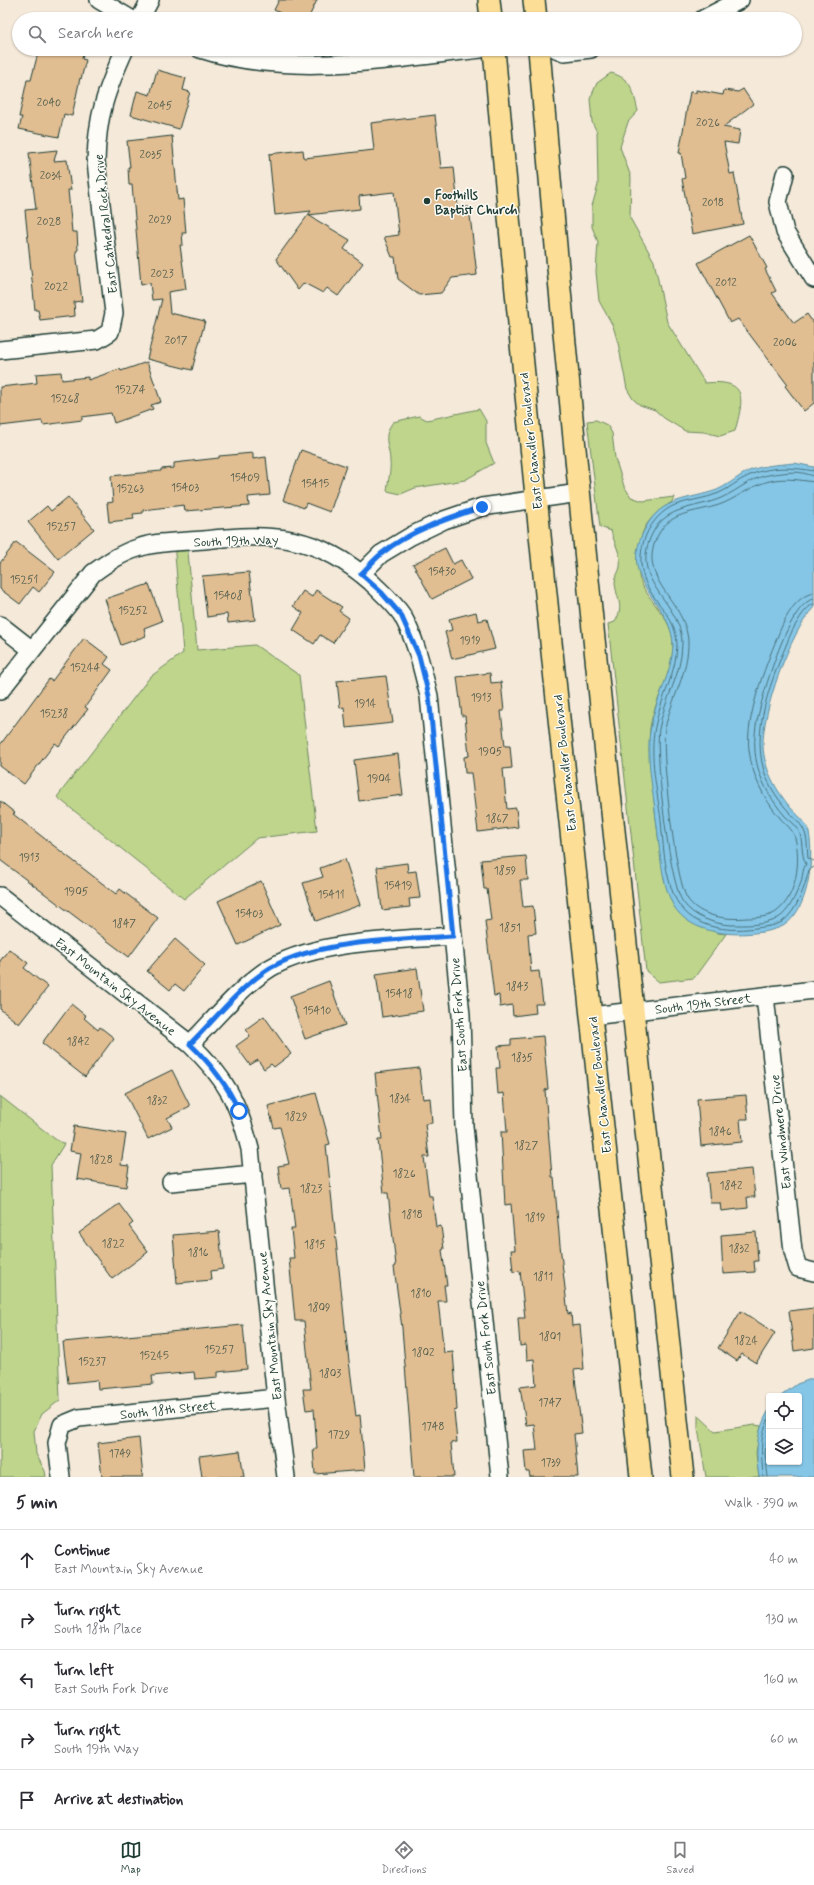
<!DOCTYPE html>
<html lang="en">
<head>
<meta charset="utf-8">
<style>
  body { margin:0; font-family:Mynerve,sans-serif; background:#f7f7f7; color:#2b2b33 }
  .controls { position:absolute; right:12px; bottom:12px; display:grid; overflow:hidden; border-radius:4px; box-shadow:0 1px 3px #0004 }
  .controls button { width:36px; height:36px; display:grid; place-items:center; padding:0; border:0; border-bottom:1px solid #e1e1e2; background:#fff; color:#2b2b33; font:20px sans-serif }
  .stop { position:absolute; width:12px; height:12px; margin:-9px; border:3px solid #1a73e8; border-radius:50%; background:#fff }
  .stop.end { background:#1a73e8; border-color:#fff; box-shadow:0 1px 4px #0008 }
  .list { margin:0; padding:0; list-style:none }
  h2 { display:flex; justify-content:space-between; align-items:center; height:52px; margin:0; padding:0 16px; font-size:17px }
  h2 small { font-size:13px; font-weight:400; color:#7c7c81 }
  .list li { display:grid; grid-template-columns:26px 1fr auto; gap:12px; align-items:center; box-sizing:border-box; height:60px; padding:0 16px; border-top:1px solid #e1e1e2 }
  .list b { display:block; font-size:15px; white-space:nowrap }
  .list p { margin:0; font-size:13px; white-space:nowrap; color:#7c7c81 }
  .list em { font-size:13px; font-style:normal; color:#7c7c81 }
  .icon { flex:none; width:22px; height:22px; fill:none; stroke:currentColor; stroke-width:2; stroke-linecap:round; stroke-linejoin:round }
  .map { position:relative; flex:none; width:814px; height:1477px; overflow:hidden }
  .search { position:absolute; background:#fff; box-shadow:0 1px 3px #0004; left:12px; right:12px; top:12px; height:44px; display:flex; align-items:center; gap:10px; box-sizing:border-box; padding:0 14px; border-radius:22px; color:#7c7c81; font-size:15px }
  .sheet { height:352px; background:#fff }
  nav { display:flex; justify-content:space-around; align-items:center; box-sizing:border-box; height:56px; border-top:1px solid #e1e1e2; background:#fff; font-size:11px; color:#7c7c81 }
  nav a { display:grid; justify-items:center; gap:2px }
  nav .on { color:#1f3d34 }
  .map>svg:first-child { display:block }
  .green { fill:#bed58b; stroke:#6e8960 }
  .water { fill:#85c5e6; stroke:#5c8f9f }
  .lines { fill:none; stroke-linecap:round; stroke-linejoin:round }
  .shore { stroke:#48737b; stroke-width:1 }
  .building { fill:#e1bd92; stroke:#1f3d34 }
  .minor-casing { stroke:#1f3d34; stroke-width:20 }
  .major-casing { stroke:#1f3d34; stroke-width:24 }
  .minor { stroke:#fdfcf7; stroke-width:17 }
  .major { stroke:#fcde96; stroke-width:21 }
  .route { stroke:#1a73e8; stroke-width:5 }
  .poi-dot { fill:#1f3d34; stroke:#fdfcf7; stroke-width:1.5 }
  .labels { text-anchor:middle; stroke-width:3; stroke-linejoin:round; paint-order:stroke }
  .number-label { font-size:11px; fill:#505d4c }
  .poi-label { font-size:13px; font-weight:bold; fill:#1f3d34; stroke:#fdfcf7; text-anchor:start }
  .street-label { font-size:13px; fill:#1f3d34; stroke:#fdfcf7 }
</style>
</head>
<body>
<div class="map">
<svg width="814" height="1477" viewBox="0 0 814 1477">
  <rect width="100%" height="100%" fill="#f5e9d9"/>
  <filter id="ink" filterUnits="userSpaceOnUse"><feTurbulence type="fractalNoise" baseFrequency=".025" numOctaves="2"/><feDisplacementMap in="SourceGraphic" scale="8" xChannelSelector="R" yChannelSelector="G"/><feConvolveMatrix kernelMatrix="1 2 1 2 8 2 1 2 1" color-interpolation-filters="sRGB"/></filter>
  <g filter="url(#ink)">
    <path class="green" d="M611,73C633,79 633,92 638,111L628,122L620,147L631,177L630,218L654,261L667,322L705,383C748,379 744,398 735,431L720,436L704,432L685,431L664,418L655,410L640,405L633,399L627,389L618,343L613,326L599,301L596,272L598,242L592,227V206L598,185L597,132L592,122L590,99L597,83Z
      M479,409L486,421V443L494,463L465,480L415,488L401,494L387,491C388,481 391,471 390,462C390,446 381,438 393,422L419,416L427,420Z
      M596,420L607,425L612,433L615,458L624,486L631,497L643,501L674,497L672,502C646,518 638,532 639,562C639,567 638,575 640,580C649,603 672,617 673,643C674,673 654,699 650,728C648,748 651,769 653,788C656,822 660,855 667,888L718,933L726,934L694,978L659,982L646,971L608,624L615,622C625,605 616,599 615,582C615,577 619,572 620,567C622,555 614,543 611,531L600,527L587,421Z
      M187,541L197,650L255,645L299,675L317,831L257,838L184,899L57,797L150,677L183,653L174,542Z
      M0,1096L55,1139L64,1144L51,1165L60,1400L42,1414L34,1431L36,1454L45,1471L46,1477H0Z
      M698,1415L715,1431L755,1425L761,1426L756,1453L759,1477H706L698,1428Z"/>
    <path class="water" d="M794,463L814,467V607C790,633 762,711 763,746C764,769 776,790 790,807C797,815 806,821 809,832C814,859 809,911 783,926C779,928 772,930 768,931C737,937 691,936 673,905C660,880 660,846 656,819C653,789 645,755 651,725C656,698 672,673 673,646C673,600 614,584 646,527C662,497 689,500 717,490C726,486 735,479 743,474C758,465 777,465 794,463Z
      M814,1378V1477H759C755,1452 756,1432 769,1410V1462H799V1396H781L797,1384Z"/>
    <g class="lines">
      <path class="shore" d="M814,471C792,467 769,466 748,476C738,480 729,489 719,493C705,499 689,500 675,505C649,516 634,550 644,578C652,603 676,614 677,644C677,673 660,699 655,727C649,757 657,790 661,820C663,842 664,866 671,887C682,926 720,933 756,928C764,927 775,926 782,922C798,910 804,888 809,870L814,867
        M814,476C810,475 807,474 803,473C794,471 783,473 774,474C750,477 741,489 721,498C696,509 666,505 652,534C628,584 682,600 682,644C682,674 664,700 659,729C655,755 669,883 683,902C693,917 714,924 731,925C745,925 766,926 778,918C789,912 795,896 800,885C803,878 802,870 806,864C800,853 804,840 798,829C795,824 789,820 785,816C773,802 763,786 758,768C754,754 754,740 756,726C760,703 788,601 814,599
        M814,482C800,480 788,478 774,480C753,484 742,495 724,503C701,513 671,509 658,535C635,580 685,598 688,641C689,672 671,699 665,729C661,754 675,878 687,898C699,917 727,920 747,918C756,918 769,917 776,912C797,897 801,860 795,838C793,829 785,824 780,818C763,798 752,775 749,750C745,719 765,667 777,638C783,622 795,595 814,593
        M814,604C804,606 790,634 787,643C769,686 746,743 771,787C776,796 782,804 789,812C795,819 802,824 805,833C808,841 807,850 808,858L814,861
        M763,1477C762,1454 758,1440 769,1418
        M768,1477L765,1453L769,1430"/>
    </g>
    <path class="building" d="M279,0H317L308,19H293L274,10Z
      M39,49H84L82,59L86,60L81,79L80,78L72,116L64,114L59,137L19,129L22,117H19L27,80H31Z
      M157,70L186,78L183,90L190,92L179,129L131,115L137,91L150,95Z
      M743,89L753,104L723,127L740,130L738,144L724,142L730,174L734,173L743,224L692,234L682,179L685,178L681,153H679L690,92L696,93V90L723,95L724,90L738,92Z
      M435,115L441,168L454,167L458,208L469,207L477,275L452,278L441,293L419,295L398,279L395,257H392L384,237L399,235L394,192L359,196L360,209L308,215L311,211L275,215L269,154L303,150L304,158L374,150L371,123Z
      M172,136L178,200L183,199L186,233H182L183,245H180L186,289L168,292L170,313L205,321L192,370L147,359L162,299L152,300L150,283L141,285L132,185H129L128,167H130L127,141Z
      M57,150L54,161L67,160L71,190H68L72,232H77L78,250L76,251L82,301L74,302L75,316L40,320L38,310H35L25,210L36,209L29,153Z
      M308,215L350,240L344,249L363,263L338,296L327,288L323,293L304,283L298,290L276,259Z
      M749,235L767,268L765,269L776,291L772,293L794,323L807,314L814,324V403L804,411L785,386L787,384L738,319L730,323L698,263Z
      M147,362L161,402L151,405L153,409L114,423L111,413L82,417V420L43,425L42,421L0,426V387L37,383L36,374L61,372L62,380L88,377V380L120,369L121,371Z
      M301,450L346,466L330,512L306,503L304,508L283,500Z
      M253,453V459L266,457L270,495L248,497L249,506L185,511L184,505L143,510V513L133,514L134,519L109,522L107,503L113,502L111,476L161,471V469L174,468V463L219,458V456Z
      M68,497L94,529L58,559L28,522L47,506L51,511Z
      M16,542L55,572L39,592L33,587L20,604L0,589V563Z
      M445,548L453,564L461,560L471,579L432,599L413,564Z
      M249,572L255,620L228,623L227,614L207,617L202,576Z
      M149,584L162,621L144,628L146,636L121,645L105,599Z
      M316,590L342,607L339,611L349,618L333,643L320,635L314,644L293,630L303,613L293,606L303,591L312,597Z
      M476,612L478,621L487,619L495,649L452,659L445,632L452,630L449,619Z
      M84,638L109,657L104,664L112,670L85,707L88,709L59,746L55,743L24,784L0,766V745L49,679L52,681Z
      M490,673L491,683L501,682L504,711H501L505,746H510L512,768L503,769L507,809L516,808L518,827L478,832L471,773H465L464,757L469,756L465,716H462L457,677Z
      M386,676L393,723L346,728L344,707L340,708L337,681Z
      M398,754L403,795L359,801L354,760Z
      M0,801L15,813L13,814L116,894L120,889L158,918L129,957L0,860Z
      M526,856L528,880H520L523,907L533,906L536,933L528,934L531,972L539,971L543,1004H535L536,1013L513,1016L512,1005L500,1007L499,995L494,996L485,921L491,920L487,889H484L481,860Z
      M345,859L360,905L316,921L303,883L323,877L320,868Z
      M407,863L408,872L416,871L420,898L409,899L410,907L382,910L377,867Z
      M261,881L280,925L238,945L218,901Z
      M175,939L205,965L184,991L175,984L170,990L147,971Z
      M9,949L28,963L24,968L48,987L19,1024L0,1009V961Z
      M417,968L423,1011L382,1017L376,974Z
      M329,981L345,1025L305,1039L290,996Z
      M71,1004L86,1016L84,1018L98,1030L100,1027L114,1038L85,1077L42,1043Z
      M264,1016L291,1054L274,1067L271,1064L264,1069L258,1060L250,1065L236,1046L250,1036L246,1029Z
      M543,1036L548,1089L545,1090L552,1177H554L560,1245L568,1314L571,1313L572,1326L580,1325L584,1369L574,1370L582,1433L574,1434L578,1477H530L529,1472H526L524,1451L537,1450L534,1424L526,1425L520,1387L536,1385L534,1359L527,1360L526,1345L520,1346L518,1318H525L520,1271L513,1272L511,1250H515L511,1204L505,1205L501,1132H507L504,1093L498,1094L496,1068H500L498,1046L511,1045V1039Z
      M419,1068L423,1099L430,1098L432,1123L425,1124L429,1157H424L429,1196H432L436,1227L441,1226L444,1249L442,1250L447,1285H444L446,1301H438L444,1353L453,1352L455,1377L457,1410L454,1411L457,1442L451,1443L454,1477H414L402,1328L394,1267L396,1266L388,1193H384L378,1140H382L375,1073Z
      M172,1070L190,1106L167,1118L172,1127L148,1139L125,1093Z
      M316,1093L330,1144L326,1145L347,1345L356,1416L360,1415L365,1470L315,1474L313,1449H317L314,1409L306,1410L303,1389H311L304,1321H295L289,1258H294L291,1229H295L290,1188L281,1189L278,1166L289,1164L280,1127L274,1128L268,1106Z
      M746,1095L748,1119H740L742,1142L701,1146L697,1099Z
      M74,1126L126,1134L121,1165L129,1166L126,1187L77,1179L81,1153L70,1151Z
      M752,1169L755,1197H747L748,1208L721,1211L720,1203H710L707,1173Z
      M119,1204L133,1223L129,1226L148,1252L112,1279L79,1233Z
      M219,1231L223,1269L211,1271L212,1280L177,1283L173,1235Z
      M756,1232L758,1261H754L755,1272L723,1274L721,1235Z
      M814,1308V1348L794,1351L789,1311Z
      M741,1311L775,1333L756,1363L742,1354L737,1361L718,1348Z
      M243,1325L247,1369L218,1372V1377L195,1379L194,1372L152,1376L153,1384L98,1389L97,1380L68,1383L63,1342Z
      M139,1438L143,1477H102L98,1443Z
      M240,1451L244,1477H202L199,1456Z"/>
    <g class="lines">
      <defs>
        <path id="minor" d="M99,0L131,19
          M140,19L150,0
          M703,19L740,0
          M200,49C290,78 388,59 481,49
          M556,49L564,52L591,49
          M785,174L778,202L785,232L814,279
          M0,350L97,340L110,332L114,313L96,162C97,115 106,91 125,49
          M361,574L381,554L411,536L444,520L482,507L579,493
          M0,625L32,650
          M0,691L93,573C107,563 121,553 138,548C157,541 183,542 204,540C272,533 317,534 371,582C381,592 394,603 402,615C416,640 422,668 429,696L461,1015L464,1126L500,1477
          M0,896L190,1044C226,1078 238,1102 250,1149L276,1398L286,1477
          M765,996L793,1251L798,1268L814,1272
          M591,1016L814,990
          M190,1044C214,1020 236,992 264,972C308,940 399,940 453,936
          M171,1182L253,1174
          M61,1477L57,1443L62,1425L79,1418L276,1398"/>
        <path id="major" d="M489,0L491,19
          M534,0L536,19
          M494,49C535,526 590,1001 641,1477
          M539,49C578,526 633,1001 683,1477"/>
      </defs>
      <use href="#minor" class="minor-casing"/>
      <use href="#major" class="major-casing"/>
      <use href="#minor" class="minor"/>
      <use href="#major" class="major"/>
    </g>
  </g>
  <g class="lines" filter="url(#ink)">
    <path class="route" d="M239,1111C227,1084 211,1064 190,1044C214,1020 236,992 264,972C309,940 398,940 453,936L429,696L419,656L401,615L381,592L361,574C368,567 374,560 381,554C409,531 448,518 482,507"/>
  </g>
  <circle class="poi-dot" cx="427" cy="201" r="4"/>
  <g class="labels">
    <g class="number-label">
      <text x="49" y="106">2040</text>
      <text x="160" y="109">2045</text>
      <text x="708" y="126">2026</text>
      <text x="151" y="158">2035</text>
      <text x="51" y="179">2034</text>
      <text x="713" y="206">2018</text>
      <text x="160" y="223">2029</text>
      <text x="49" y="225">2028</text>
      <text x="162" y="277">2023</text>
      <text x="726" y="286">2012</text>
      <text x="56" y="290">2022</text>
      <text x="176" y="344">2017</text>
      <text x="785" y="346">2006</text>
      <text x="130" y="393">15274</text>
      <text x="65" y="402">15268</text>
      <text x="245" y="481">15409</text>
      <text x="315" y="487">15415</text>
      <text x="185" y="491">15403</text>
      <text x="130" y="492">15263</text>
      <text x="61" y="530">15257</text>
      <text x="442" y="575">15430</text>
      <text x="24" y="583">15251</text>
      <text x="228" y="599">15408</text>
      <text x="133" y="614">15252</text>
      <text x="470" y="644">1919</text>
      <text x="85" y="671">15244</text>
      <text x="481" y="701">1913</text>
      <text x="365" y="707">1914</text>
      <text x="54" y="717">15238</text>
      <text x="490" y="755">1905</text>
      <text x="379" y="782">1904</text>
      <text x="497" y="822">1867</text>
      <text x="29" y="861">1913</text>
      <text x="505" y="874">1859</text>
      <text x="398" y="889">15419</text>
      <text x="76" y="895">1905</text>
      <text x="331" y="898">15411</text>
      <text x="249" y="917">15403</text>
      <text x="124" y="927">1847</text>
      <text x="510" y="931">1851</text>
      <text x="517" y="990">1843</text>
      <text x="399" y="997">15418</text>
      <text x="317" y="1014">15410</text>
      <text x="78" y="1045">1842</text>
      <text x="522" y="1061">1835</text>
      <text x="400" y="1102">1834</text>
      <text x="157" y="1104">1832</text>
      <text x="296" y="1120">1829</text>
      <text x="720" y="1135">1846</text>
      <text x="526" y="1149">1827</text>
      <text x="101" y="1163">1828</text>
      <text x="404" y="1177">1826</text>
      <text x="731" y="1189">1842</text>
      <text x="311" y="1192">1823</text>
      <text x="412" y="1218">1818</text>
      <text x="535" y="1221">1819</text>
      <text x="113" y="1247">1822</text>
      <text x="315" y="1248">1815</text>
      <text x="739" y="1252">1832</text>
      <text x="198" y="1256">1816</text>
      <text x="543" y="1280">1811</text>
      <text x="421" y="1297">1810</text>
      <text x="319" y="1311">1809</text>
      <text x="550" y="1340">1801</text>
      <text x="746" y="1344">1824</text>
      <text x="219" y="1353">15257</text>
      <text x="423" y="1356">1802</text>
      <text x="154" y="1359">15245</text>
      <text x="92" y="1365">15237</text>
      <text x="330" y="1377">1803</text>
      <text x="550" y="1406">1747</text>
      <text x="433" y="1430">1748</text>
      <text x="339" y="1438">1729</text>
      <text x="120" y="1457">1749</text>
      <text x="551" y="1466">1739</text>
    </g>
    <g class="poi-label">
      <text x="435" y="199">Foothills<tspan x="435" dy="15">Baptist Church</tspan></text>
    </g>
    <g class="street-label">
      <text transform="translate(105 224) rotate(-96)" y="5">East Cathedral Rock Drive</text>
      <text transform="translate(530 441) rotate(-96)" y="5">East Chandler Boulevard</text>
      <text transform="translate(236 540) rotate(-2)" y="5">South 19th Way</text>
      <text transform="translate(564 763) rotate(-96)" y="5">East Chandler Boulevard</text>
      <text transform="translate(116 986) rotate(38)" y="5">East Mountain Sky Avenue</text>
      <text transform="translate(703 1003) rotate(-7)" y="5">South 19th Street</text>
      <text transform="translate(458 1015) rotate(-94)" y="5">East South Fork Drive</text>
      <text transform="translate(599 1085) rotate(-96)" y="5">East Chandler Boulevard</text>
      <text transform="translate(780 1132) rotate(-96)" y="5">East Windmere Drive</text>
      <text transform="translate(269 1326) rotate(-96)" y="5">East Mountain Sky Avenue</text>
      <text transform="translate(485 1338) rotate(-96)" y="5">East South Fork Drive</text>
      <text transform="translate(168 1409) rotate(-6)" y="5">South 18th Street</text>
    </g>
  </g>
</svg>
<div class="controls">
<button><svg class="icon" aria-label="locate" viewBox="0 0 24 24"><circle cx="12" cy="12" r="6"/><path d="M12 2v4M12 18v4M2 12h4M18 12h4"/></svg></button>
<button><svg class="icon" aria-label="layers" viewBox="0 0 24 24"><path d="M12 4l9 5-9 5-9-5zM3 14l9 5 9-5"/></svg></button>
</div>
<div class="stop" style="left:239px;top:1111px"></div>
<div class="stop end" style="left:482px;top:507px"></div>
<div class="search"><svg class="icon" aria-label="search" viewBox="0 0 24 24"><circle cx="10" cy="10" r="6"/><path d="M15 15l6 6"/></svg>Search here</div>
</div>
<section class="sheet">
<h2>5 min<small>Walk · 390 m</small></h2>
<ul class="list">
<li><svg class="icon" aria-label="ahead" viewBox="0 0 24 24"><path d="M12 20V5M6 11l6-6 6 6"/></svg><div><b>Continue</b><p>East Mountain Sky Avenue</p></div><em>40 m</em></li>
<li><svg class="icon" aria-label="right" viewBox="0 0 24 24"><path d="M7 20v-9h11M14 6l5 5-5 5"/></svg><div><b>Turn right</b><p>South 18th Place</p></div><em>130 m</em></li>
<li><svg class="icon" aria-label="left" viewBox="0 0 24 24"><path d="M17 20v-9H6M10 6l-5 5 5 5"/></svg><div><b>Turn left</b><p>East South Fork Drive</p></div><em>160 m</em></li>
<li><svg class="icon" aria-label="right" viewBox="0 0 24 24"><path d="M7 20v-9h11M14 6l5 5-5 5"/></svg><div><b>Turn right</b><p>South 19th Way</p></div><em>60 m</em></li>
<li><svg class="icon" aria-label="arrive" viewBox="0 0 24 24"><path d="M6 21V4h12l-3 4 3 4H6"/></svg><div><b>Arrive at destination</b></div></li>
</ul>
</section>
<nav>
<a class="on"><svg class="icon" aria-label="map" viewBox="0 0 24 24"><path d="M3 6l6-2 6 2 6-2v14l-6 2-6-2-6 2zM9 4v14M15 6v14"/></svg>Map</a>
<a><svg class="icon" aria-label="directions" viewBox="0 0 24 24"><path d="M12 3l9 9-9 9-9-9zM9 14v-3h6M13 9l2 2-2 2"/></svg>Directions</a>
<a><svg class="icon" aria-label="saved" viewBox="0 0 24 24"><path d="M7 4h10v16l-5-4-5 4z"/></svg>Saved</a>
</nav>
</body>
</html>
